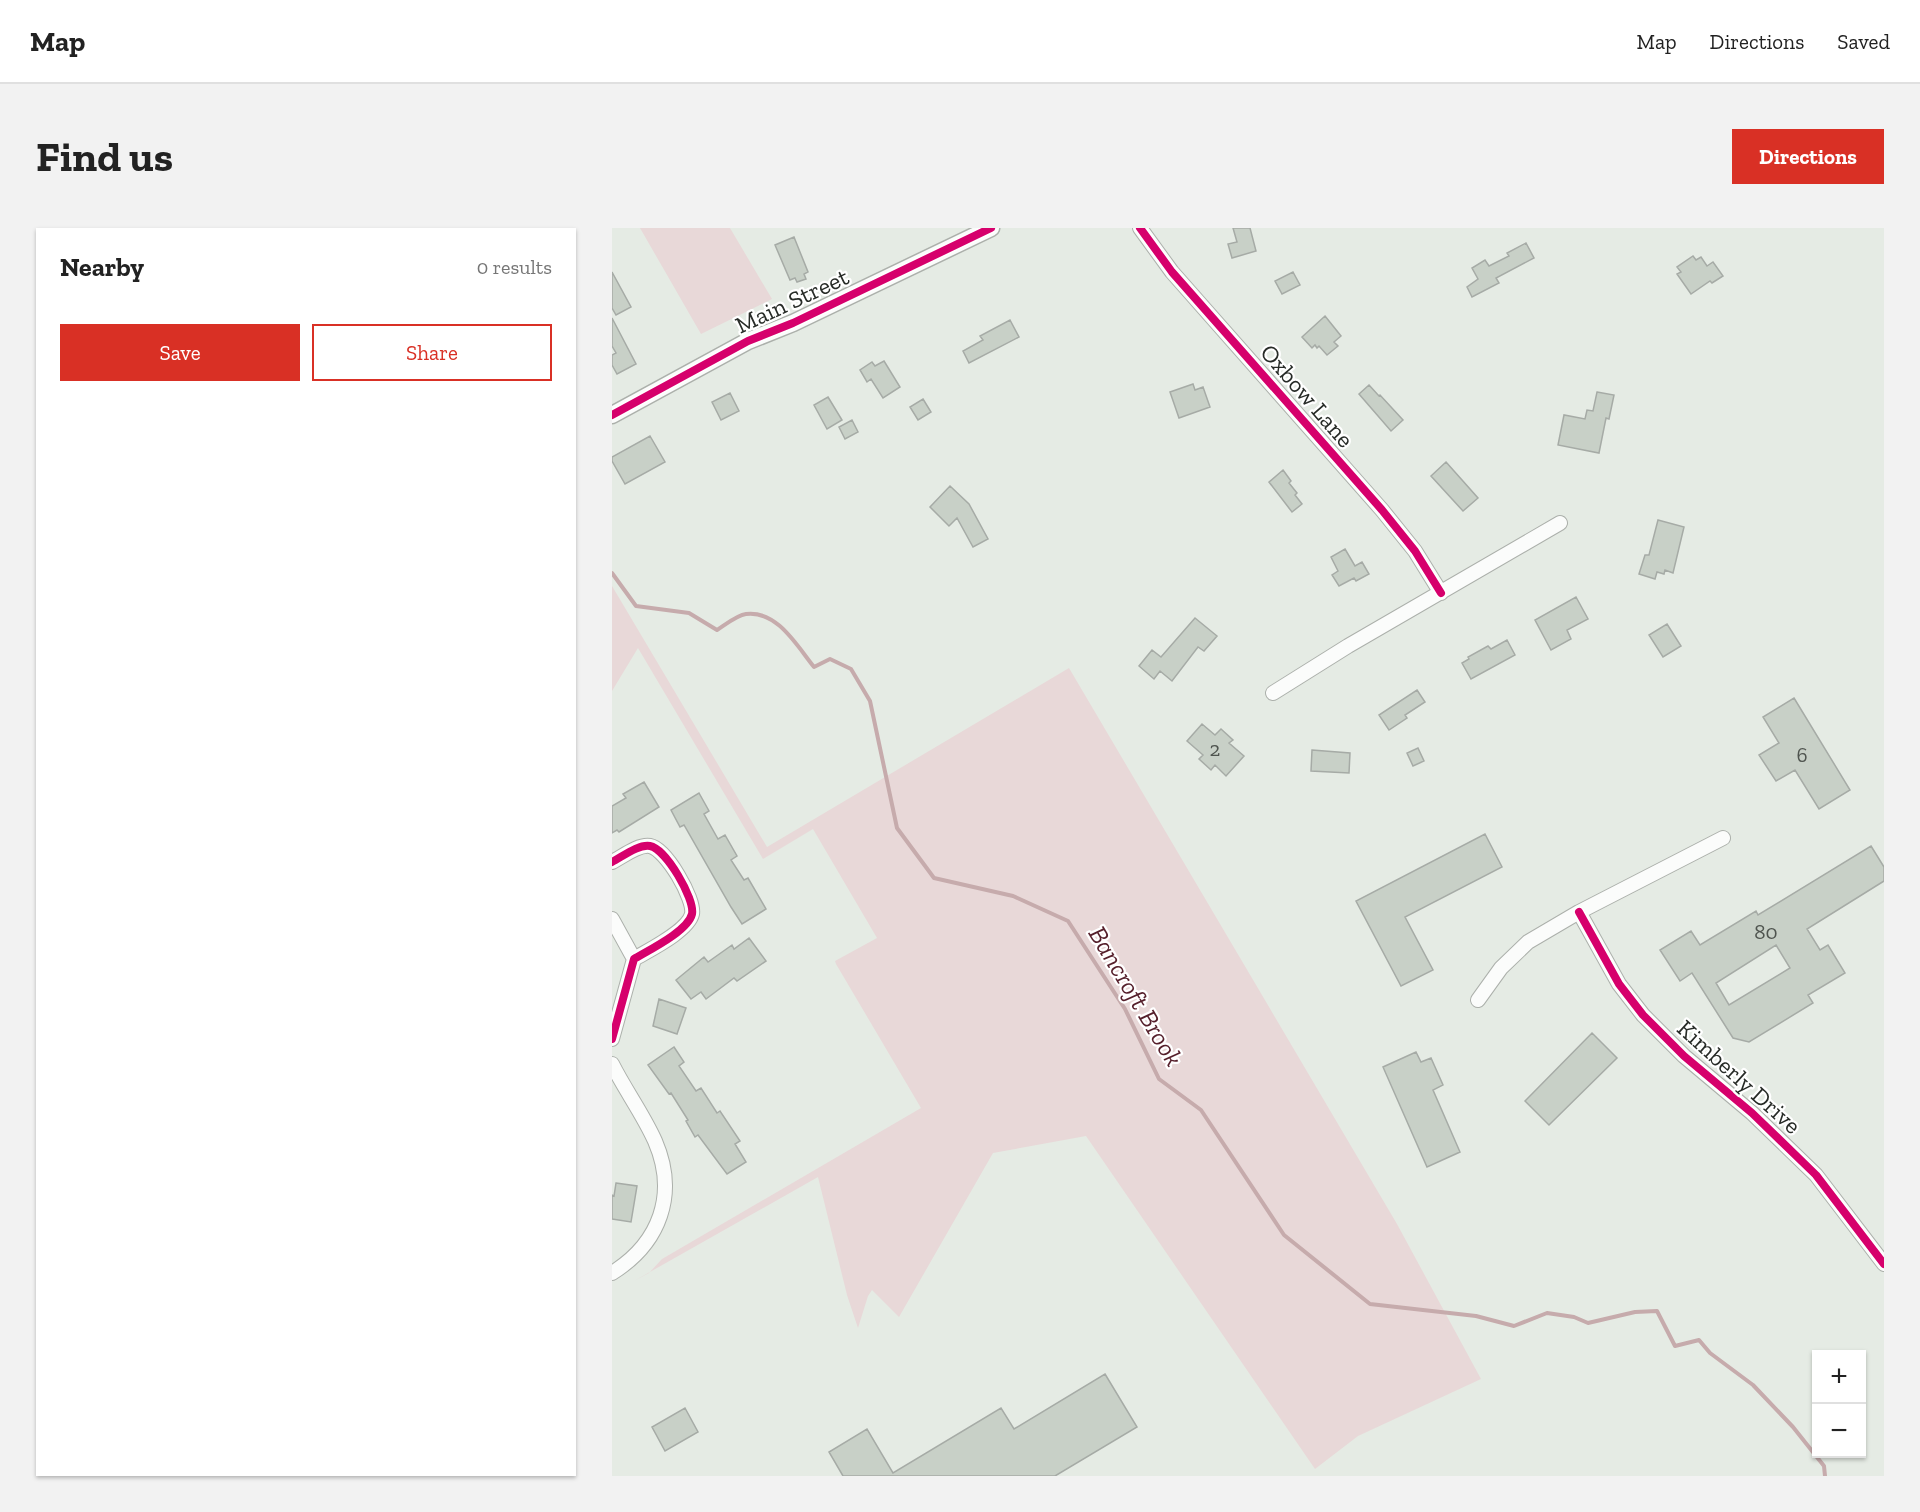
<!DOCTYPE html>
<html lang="en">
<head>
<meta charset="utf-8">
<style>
  body { margin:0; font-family:"Zilla Slab",serif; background:#f2f2f2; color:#222 }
  .controls { position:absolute; right:18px; bottom:18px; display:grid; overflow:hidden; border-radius:0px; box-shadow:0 2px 4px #0004 }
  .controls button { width:54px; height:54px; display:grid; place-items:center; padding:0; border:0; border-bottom:2px solid #e0e0e0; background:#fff; color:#222; font:30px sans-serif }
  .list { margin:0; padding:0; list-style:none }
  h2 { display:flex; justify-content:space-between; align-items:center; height:78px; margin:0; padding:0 24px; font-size:26px }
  h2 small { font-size:20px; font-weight:400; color:#767676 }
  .actions { display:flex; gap:12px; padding:18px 24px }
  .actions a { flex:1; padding:14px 0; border:2px solid #d93025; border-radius:0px; text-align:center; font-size:21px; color:#d93025 }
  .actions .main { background:#d93025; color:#fff }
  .map { position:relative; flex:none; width:1272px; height:1248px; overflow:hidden; border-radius:0px }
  header { display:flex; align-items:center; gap:36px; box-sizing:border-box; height:84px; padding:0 30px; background:#fff; border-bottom:2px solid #e0e0e0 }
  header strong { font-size:28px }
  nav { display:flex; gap:33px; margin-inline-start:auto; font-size:21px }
  .intro { display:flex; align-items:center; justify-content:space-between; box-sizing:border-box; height:144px; padding:0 36px }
  h1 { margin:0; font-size:42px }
  .button { padding:15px 27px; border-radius:0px; background:#d93025; color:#fff; font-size:21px; font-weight:700 }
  main { display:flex; gap:36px; padding:0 36px }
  aside { flex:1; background:#fff; border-radius:0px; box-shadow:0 2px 4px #0004 }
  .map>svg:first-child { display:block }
  .green { fill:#e8d8d8 }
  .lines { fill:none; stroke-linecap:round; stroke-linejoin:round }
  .stream { stroke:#c6abac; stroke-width:4 }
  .building { fill:#c8d0c7; stroke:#a6aba6; stroke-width:1.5; fill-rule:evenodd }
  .minor-casing { stroke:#acb0ab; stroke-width:16 }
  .tertiary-casing { stroke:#acb0ab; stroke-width:19 }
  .minor { stroke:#fbfcfb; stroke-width:14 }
  .tertiary { stroke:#fbfcfb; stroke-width:16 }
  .cycleway-casing { stroke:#fff; stroke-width:11 }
  .cycleway { stroke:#d6006c; stroke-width:8 }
  .labels { text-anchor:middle; stroke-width:4.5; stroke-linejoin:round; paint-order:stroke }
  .number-label { font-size:21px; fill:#4f544f }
  .street-label { font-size:24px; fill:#272b27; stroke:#fff }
  .water-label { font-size:26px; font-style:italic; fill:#551f2b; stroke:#fff }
</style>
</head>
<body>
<header>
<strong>Map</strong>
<nav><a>Map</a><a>Directions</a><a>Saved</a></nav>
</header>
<div class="intro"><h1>Find us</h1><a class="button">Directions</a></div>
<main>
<aside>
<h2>Nearby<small>0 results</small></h2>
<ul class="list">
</ul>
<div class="actions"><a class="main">Save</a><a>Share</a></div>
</aside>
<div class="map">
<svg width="1272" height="1248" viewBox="0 0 1272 1248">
  <rect width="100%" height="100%" fill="#e5ebe4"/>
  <path class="green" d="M28,0H118L160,71L89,106Z
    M0,358L155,619L457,440L785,996L869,1151L746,1208L703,1241L474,908L381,925L287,1089L260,1062L256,1068L246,1100L235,1067L206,949L22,1053L37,1045L50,1031L309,880L224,736L223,733L265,710L201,601L151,631L26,420L0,463Z"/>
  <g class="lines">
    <path class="stream" d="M0,345L24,378L77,385L105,402C113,397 125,387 134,386C165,382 185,418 202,439L218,431L239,441L258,473L285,600L322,650L401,668L456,693L513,781L547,851L589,882L672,1007L758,1076L864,1088L902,1098L935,1085L962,1089L976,1095L1023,1084L1045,1083L1063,1118L1087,1112L1098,1125L1141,1157L1181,1199L1212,1238L1213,1248"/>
  </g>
  <path class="building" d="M621,0H638L644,23L620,30L616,16L625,14Z
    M182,9L196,44L192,46L194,51L185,54L183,50L178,52L163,17Z
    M914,15L922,30L884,50L887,55L860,69L855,59L866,51L860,40L873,32L877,38L897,28L895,25Z
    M1081,28L1084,32L1089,29L1095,38L1101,34L1111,48L1100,55L1098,53L1079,66L1065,46L1069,44L1065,39Z
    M0,44L19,79L4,87L0,80Z
    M681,44L688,57L670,66L663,53Z
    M713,88L729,108L722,114L726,118L715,127L707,118L705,120L703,117L700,120L690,109Z
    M0,90L24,136L5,146L0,137V127L4,125L0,118Z
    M398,92L407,109L357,135L351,123L371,112L368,108Z
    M272,133L288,159L271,170L259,151L255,154L248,142L260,134L263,138Z
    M581,156L583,162L591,159L598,179L567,190L558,164Z
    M757,157L767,168L768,167L791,192L779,203L747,166Z
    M985,164L1002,167L997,191L994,190L987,225L946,217L952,187L973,191L975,182L981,183Z
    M118,165L127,183L109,192L100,174Z
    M216,169L230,192L215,201L202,177Z
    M311,171L319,184L306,192L298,179Z
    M240,192L246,204L233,211L227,199Z
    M38,208L53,234L13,256L0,233V229Z
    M834,234L866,270L851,283L819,248Z
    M671,242L679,253L677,255L685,265L683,267L690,276L680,284L657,254Z
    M338,258L357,276L376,311L361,319L345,290L337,298L318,279Z
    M1046,292L1072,299L1061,345L1053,342L1052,346L1045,344L1043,351L1027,346L1033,327H1037Z
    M733,321L743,338L750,334L757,346L744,353L742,350L727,358L720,347L726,343L719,329Z
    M964,369L976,391L955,402L959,411L939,422L923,392Z
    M583,390L605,408L592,423L586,419L560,453L548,443L542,451L527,438L540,422L549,429Z
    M1055,396L1069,418L1051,429L1037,407Z
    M895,412L903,427L859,451L850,435L857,431L856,429L876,418L879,421Z
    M805,462L813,474L793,487L795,490L777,502L767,487Z
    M1182,470L1238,562L1207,581L1183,542L1164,553L1147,527L1167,515L1151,489Z
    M590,496L603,507L609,501L621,512L617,515L632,528L614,548L603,537L599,542L587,531L591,527L575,513Z
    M806,520L812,533L801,538L795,525Z
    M700,522L738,525L737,545L699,543Z
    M32,554L47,579L7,604L5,602L0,605V578L14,570L11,566Z
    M87,565L97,583L92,586L106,611L113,607L125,628L119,632L132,652L136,650L154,681L130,696L119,679L72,597L68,599L59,582Z
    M873,606L890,639L793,689L821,742L789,758L744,673Z
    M1259,618L1272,639V653L1195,701L1208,722L1216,717L1233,745L1196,767L1201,775L1137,814L1121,810L1080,745L1068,753L1048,722L1079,703L1088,717L1144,683L1146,687ZM1164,717L1178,740L1117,777L1104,755Z
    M137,710L154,733L125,753L122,750L94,771L89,764L79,771L64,752L92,729L96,734L120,717L122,721Z
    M47,771L74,780L65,806L41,798Z
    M980,805L1005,830L937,897L913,873Z
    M62,819L72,834L67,838L84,863L89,860L105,885L108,883L128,913L123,916L134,934L115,946L86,907L83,909L74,893L76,892L59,865L57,866L36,837Z
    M804,824L809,834L819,830L831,857L821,862L848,924L815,939L771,839Z
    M4,955L25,958L19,994L0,991V967L2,968Z
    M493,1146L525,1199L443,1248H231L217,1224L255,1201L281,1245L389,1180L402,1201Z
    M73,1180L86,1204L53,1223L40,1199Z"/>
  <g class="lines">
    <defs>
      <path id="minor" d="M528,0L560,44L770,282L803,323L829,365
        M661,465L736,418L948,295
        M0,634C10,629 26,616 38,618C54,621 83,671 80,686C76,703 37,722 22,731L0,811
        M967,684L1007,756L1031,787L1072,828L1140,885L1204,947L1272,1036
        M0,691L22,731
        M866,772L889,740L916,714L967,684L1111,610
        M0,836C13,862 31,886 43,913C66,966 48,1015 0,1045"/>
      <path id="tertiary" d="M0,187L136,113L181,95L379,0"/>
    </defs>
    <use href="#minor" class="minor-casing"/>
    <use href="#tertiary" class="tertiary-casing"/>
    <use href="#minor" class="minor"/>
    <use href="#tertiary" class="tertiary"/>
    <defs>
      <path id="cycleway" d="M528,0L560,44L770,282L803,323L829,365
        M0,187L136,113L181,95L379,0
        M0,634C10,629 26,616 38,618C54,621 83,671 80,686C76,703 37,722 22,731L0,811
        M967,684L1007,756L1031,787L1072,828L1140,885L1204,947L1272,1036"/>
    </defs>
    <use href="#cycleway" class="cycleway-casing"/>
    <use href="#cycleway" class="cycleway"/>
  </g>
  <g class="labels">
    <g class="number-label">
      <text x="603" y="528">2</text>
      <text x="1190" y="534">6</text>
      <text x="1154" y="711">80</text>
    </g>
    <g class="street-label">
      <text transform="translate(180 73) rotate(-25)" y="8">Main Street</text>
      <text transform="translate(695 168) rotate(49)" y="8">Oxbow Lane</text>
      <text transform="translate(1127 849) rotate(42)" y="8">Kimberly Drive</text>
    </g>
    <g class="water-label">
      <text transform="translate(524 768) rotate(59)" y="9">Bancroft Brook</text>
    </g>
  </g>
</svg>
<div class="controls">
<button>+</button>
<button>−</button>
</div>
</div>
</main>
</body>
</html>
